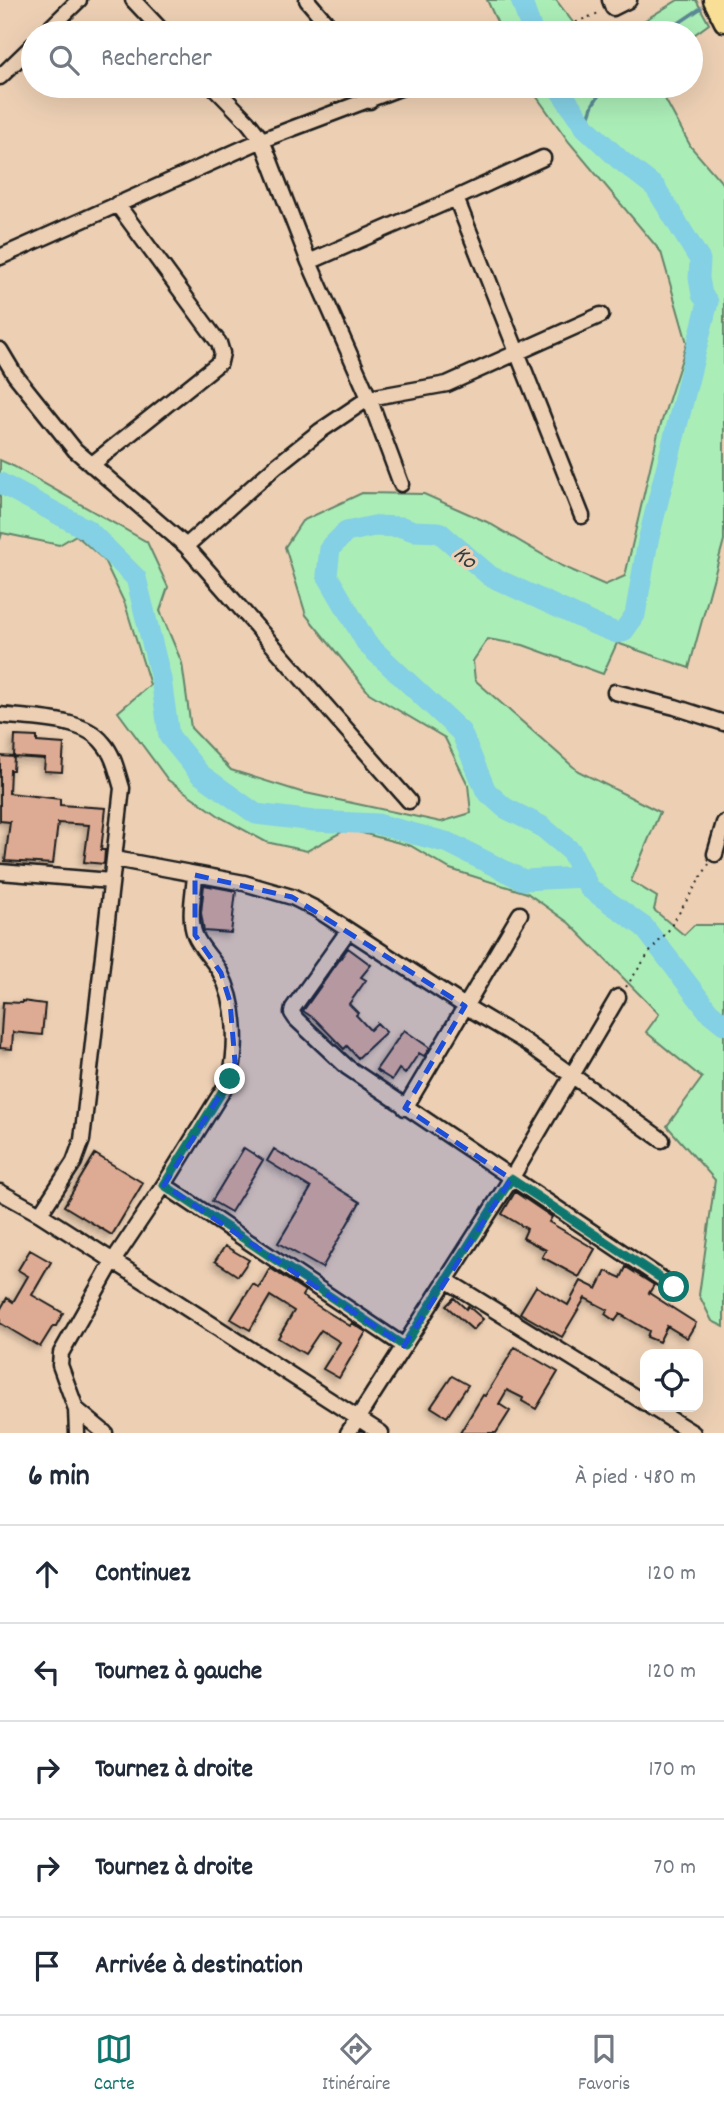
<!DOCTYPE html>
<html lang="fr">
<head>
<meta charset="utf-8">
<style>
  body { margin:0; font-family:Dekko,sans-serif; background:#f6f6f7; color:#1f2937 }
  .controls { position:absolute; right:21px; bottom:21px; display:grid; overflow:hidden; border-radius:14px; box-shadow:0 7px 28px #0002 }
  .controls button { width:63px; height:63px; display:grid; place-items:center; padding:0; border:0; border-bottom:2px solid #e0e1e3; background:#fff; color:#1f2937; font:35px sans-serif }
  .stop { position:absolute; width:21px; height:21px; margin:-16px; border:5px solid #0f766e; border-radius:50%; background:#fff }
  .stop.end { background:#0f766e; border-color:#fff; box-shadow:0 2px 7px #0008 }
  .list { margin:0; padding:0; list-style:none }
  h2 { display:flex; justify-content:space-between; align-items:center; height:91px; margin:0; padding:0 28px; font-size:30px }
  h2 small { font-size:23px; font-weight:400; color:#747a83 }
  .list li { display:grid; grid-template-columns:46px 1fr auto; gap:21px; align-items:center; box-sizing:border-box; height:98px; padding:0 28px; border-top:2px solid #e0e1e3 }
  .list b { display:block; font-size:26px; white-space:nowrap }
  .list em { font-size:23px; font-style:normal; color:#747a83 }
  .icon { flex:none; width:38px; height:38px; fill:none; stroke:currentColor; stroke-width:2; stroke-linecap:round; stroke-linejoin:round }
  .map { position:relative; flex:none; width:724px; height:1433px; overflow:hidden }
  .search { position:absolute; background:#fff; box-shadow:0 7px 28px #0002; left:21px; right:21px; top:21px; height:77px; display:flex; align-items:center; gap:18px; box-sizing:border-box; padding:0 24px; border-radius:38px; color:#747a83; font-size:26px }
  .sheet { height:581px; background:#fff }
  nav { display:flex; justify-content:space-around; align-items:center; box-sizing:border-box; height:98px; border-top:2px solid #e0e1e3; background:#fff; font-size:19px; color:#747a83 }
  nav a { display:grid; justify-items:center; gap:4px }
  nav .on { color:#0f766e }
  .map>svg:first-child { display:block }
  .green { fill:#abedb7; stroke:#64846a; stroke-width:2 }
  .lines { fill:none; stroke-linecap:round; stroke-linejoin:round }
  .stream { stroke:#5a8894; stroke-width:3.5 }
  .river { stroke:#84d0e4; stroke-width:21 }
  .building { fill:#ddab93; stroke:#1c1c1c; stroke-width:2; filter:url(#shadow) }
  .minor-casing { stroke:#1c1c1c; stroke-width:19 }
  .major-casing { stroke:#1c1c1c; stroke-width:23 }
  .path { stroke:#1c1c1c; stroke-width:2; stroke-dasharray:2 5; stroke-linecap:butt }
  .minor { stroke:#edd0b4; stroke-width:14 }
  .major { stroke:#f9df96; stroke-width:18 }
  .route { stroke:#0f766e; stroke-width:9 }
  .marked { fill:#1d4ed8; fill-opacity:0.2; stroke:#1d4ed8; stroke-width:5; stroke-dasharray:14 9; stroke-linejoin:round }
  .labels { text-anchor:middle; stroke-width:6; stroke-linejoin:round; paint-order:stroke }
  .water-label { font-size:24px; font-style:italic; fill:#314044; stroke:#edd0b4 }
</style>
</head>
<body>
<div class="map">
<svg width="724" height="1433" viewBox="0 0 724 1433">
  <defs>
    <filter id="shadow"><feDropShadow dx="-3" dy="3" stdDeviation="3.5" flood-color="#0004"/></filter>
  </defs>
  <rect width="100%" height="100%" fill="#edd0b4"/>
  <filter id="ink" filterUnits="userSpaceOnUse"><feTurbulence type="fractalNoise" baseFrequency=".0143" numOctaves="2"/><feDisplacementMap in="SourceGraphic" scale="14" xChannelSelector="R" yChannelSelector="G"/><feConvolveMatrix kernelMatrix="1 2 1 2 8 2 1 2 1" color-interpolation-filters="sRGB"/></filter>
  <g filter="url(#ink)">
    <path class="green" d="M487,0H556L581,33H502Z
      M678,0H696L709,24L691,37V33H624Z
      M529,86H658L691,147L724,185V540L689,668L617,643L603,674L523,645L488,639L473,661L475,680L578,771L660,812L631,881L657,897L654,910L684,935L694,925H724V1327L712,1321L699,1295L715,1180L667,1126L702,1078L646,1032L659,1014L569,923L527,893L450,869L411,846L347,829L307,851L266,842L222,818L168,780L118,712L150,685L125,604L104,560L76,535L59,545L2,533L0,540V460L13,466L147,542L168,587L160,611L182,663L191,728L231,770L301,792L441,822L471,813L468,785L445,738L369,693L306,615L285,547L302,521L362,493L424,494L487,522L562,566L605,585L625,576L658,433L687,343L661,252L569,142Z"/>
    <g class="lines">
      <path class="stream" d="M664,33L701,8
        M585,127L593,104L605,86"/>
      <path class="river" d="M521,0L533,33
        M557,86L585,127L620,160L655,187L700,260L699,278L702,295L708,302L648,541L635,615L623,632L617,633L596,625L490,576L439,532L414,531L402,527L374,526L346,532L330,548L327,575L367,644L461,732L486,791L505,808L541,826L571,851L589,888L644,927L709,1012L724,1024
        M0,483L88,530L136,578L161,679L169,736L200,774L256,814L314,821L377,824L449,843L523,880L584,877"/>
    </g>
    <path class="building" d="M15,736L37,737V742L64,744L62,772L44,771L45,759L14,757Z
      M0,756L14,757L13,770H10L9,793L60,799V805L106,808L101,850H105L104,864L84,862L89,825L58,823L53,864L5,861L10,822L0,821Z
      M204,885L236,891L231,933L204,931L201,913Z
      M348,948L371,965L361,977L366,980L349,1004L358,1013L356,1015L370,1030L377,1023L386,1032L358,1058L347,1046L344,1049L315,1019L303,1011Z
      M22,1001L45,1004L42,1035L13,1032L12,1049L0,1048L3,1002L22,1003Z
      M404,1030L430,1048L424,1056L419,1053L405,1074L399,1069L392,1080L376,1070Z
      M244,1148L263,1160L231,1212L212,1201Z
      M274,1149L360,1202L322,1268L278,1243L311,1188L267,1161Z
      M95,1154L143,1183L112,1235L64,1206Z
      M515,1192L552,1217L549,1222L595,1249L579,1277L542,1257L546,1250L523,1238L527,1229L502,1214Z
      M225,1246L249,1260L238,1276L215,1261Z
      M30,1250L51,1262L32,1295L63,1313L56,1326H53L40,1347L0,1323V1310L7,1298L13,1302L28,1276L18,1270Z
      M626,1267L654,1285L649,1293L696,1323L687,1338L667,1326L659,1342L647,1337L649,1331L620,1314L615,1321L605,1314L608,1310L585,1298L562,1337L520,1313L536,1286L568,1305L581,1281L597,1289L606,1271L621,1278Z
      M270,1268L305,1291L302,1296L350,1326L352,1323L366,1332L339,1378L323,1369L340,1342L321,1330L305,1354L278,1338L294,1311L270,1296L250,1330L231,1319L253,1284L259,1288Z
      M454,1298L466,1309L468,1306L483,1319L473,1330L446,1306Z
      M515,1347L558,1372L536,1409L522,1401L523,1398L507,1390L499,1404L510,1411L496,1433H460L483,1395L485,1396Z
      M452,1376L468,1385L447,1417L431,1407Z"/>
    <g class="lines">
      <defs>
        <path id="minor" d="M133,0L164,33
          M307,0L335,33
          M610,0L613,8L629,0
          M45,33L79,0
          M0,77L33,45
          M213,86L248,122L262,140L309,262L369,398L401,484
          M363,86L370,101
          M456,198L582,516
          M0,257L262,140L405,86
          M309,262L456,198L543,158
          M0,350L15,375L75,450L186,546L409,801
          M91,465L220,362L222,353L219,343L117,204
          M186,546L276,466L320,431L369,398L447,384L601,315
          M615,692L675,707L724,723
          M0,715C30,719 83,717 103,743C114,755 117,772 122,788L82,1140L74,1162L40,1214
          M715,854L724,823
          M115,859L244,883L292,897L316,909L465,1006L524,1041L662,1140
          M0,872L111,881
          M348,931L293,1008L292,1013L296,1019L347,1067L674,1287
          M405,1108L520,914
          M164,1185L404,1346
          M0,1192L40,1214L381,1433
          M446,1280L645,1403
          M651,1407L693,1433
          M76,1409L77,1433
          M105,1433L76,1409L60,1365L61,1353L113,1261L164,1185L230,1079C238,1046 237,1003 220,972C213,959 200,948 195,935C188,918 194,893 195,875
          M348,1433L511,1179L618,997"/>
        <path id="major" d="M713,0L724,22"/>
      </defs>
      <use href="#minor" class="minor-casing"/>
      <use href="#major" class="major-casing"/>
      <path class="path" d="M550,33L601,12
        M626,987L649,953L668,931L709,864"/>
      <use href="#minor" class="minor"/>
      <use href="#major" class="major"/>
    </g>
  </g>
  <g class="lines" filter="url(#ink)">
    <path class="route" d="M230,1079L164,1185L404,1346L511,1179L674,1287"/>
  </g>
  <path class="marked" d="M195,875L292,897L465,1006L405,1108L511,1179L404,1346L164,1185L230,1079L235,1062L230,1002L221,973L195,935Z"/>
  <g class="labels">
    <g class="water-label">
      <text transform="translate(466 556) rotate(41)" y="8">Ko</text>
    </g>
  </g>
</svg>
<div class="controls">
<button><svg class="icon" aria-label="locate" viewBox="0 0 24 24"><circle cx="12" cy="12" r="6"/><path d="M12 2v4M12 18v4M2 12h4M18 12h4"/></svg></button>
</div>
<div class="stop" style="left:674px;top:1287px"></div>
<div class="stop end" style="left:230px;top:1079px"></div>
<div class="search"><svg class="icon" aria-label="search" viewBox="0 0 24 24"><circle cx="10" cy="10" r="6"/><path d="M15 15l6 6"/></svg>Rechercher</div>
</div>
<section class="sheet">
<h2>6 min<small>À pied · 480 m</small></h2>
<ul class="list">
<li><svg class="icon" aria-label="ahead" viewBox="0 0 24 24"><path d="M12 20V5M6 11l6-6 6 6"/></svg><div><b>Continuez</b></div><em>120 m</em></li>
<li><svg class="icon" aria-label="left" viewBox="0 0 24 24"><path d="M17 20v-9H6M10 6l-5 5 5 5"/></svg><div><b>Tournez à gauche</b></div><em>120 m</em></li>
<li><svg class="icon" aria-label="right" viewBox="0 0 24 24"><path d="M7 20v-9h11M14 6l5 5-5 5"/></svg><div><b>Tournez à droite</b></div><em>170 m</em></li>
<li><svg class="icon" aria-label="right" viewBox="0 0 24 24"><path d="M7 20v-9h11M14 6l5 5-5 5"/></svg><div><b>Tournez à droite</b></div><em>70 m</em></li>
<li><svg class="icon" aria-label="arrive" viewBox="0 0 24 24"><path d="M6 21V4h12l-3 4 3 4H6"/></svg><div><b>Arrivée à destination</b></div></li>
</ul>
</section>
<nav>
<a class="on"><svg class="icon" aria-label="map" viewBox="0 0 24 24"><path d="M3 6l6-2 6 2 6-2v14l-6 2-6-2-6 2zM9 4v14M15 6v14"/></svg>Carte</a>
<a><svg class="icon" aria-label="directions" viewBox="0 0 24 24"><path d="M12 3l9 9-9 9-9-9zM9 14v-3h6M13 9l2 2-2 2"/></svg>Itinéraire</a>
<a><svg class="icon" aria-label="saved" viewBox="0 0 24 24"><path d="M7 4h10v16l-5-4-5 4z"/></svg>Favoris</a>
</nav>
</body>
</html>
